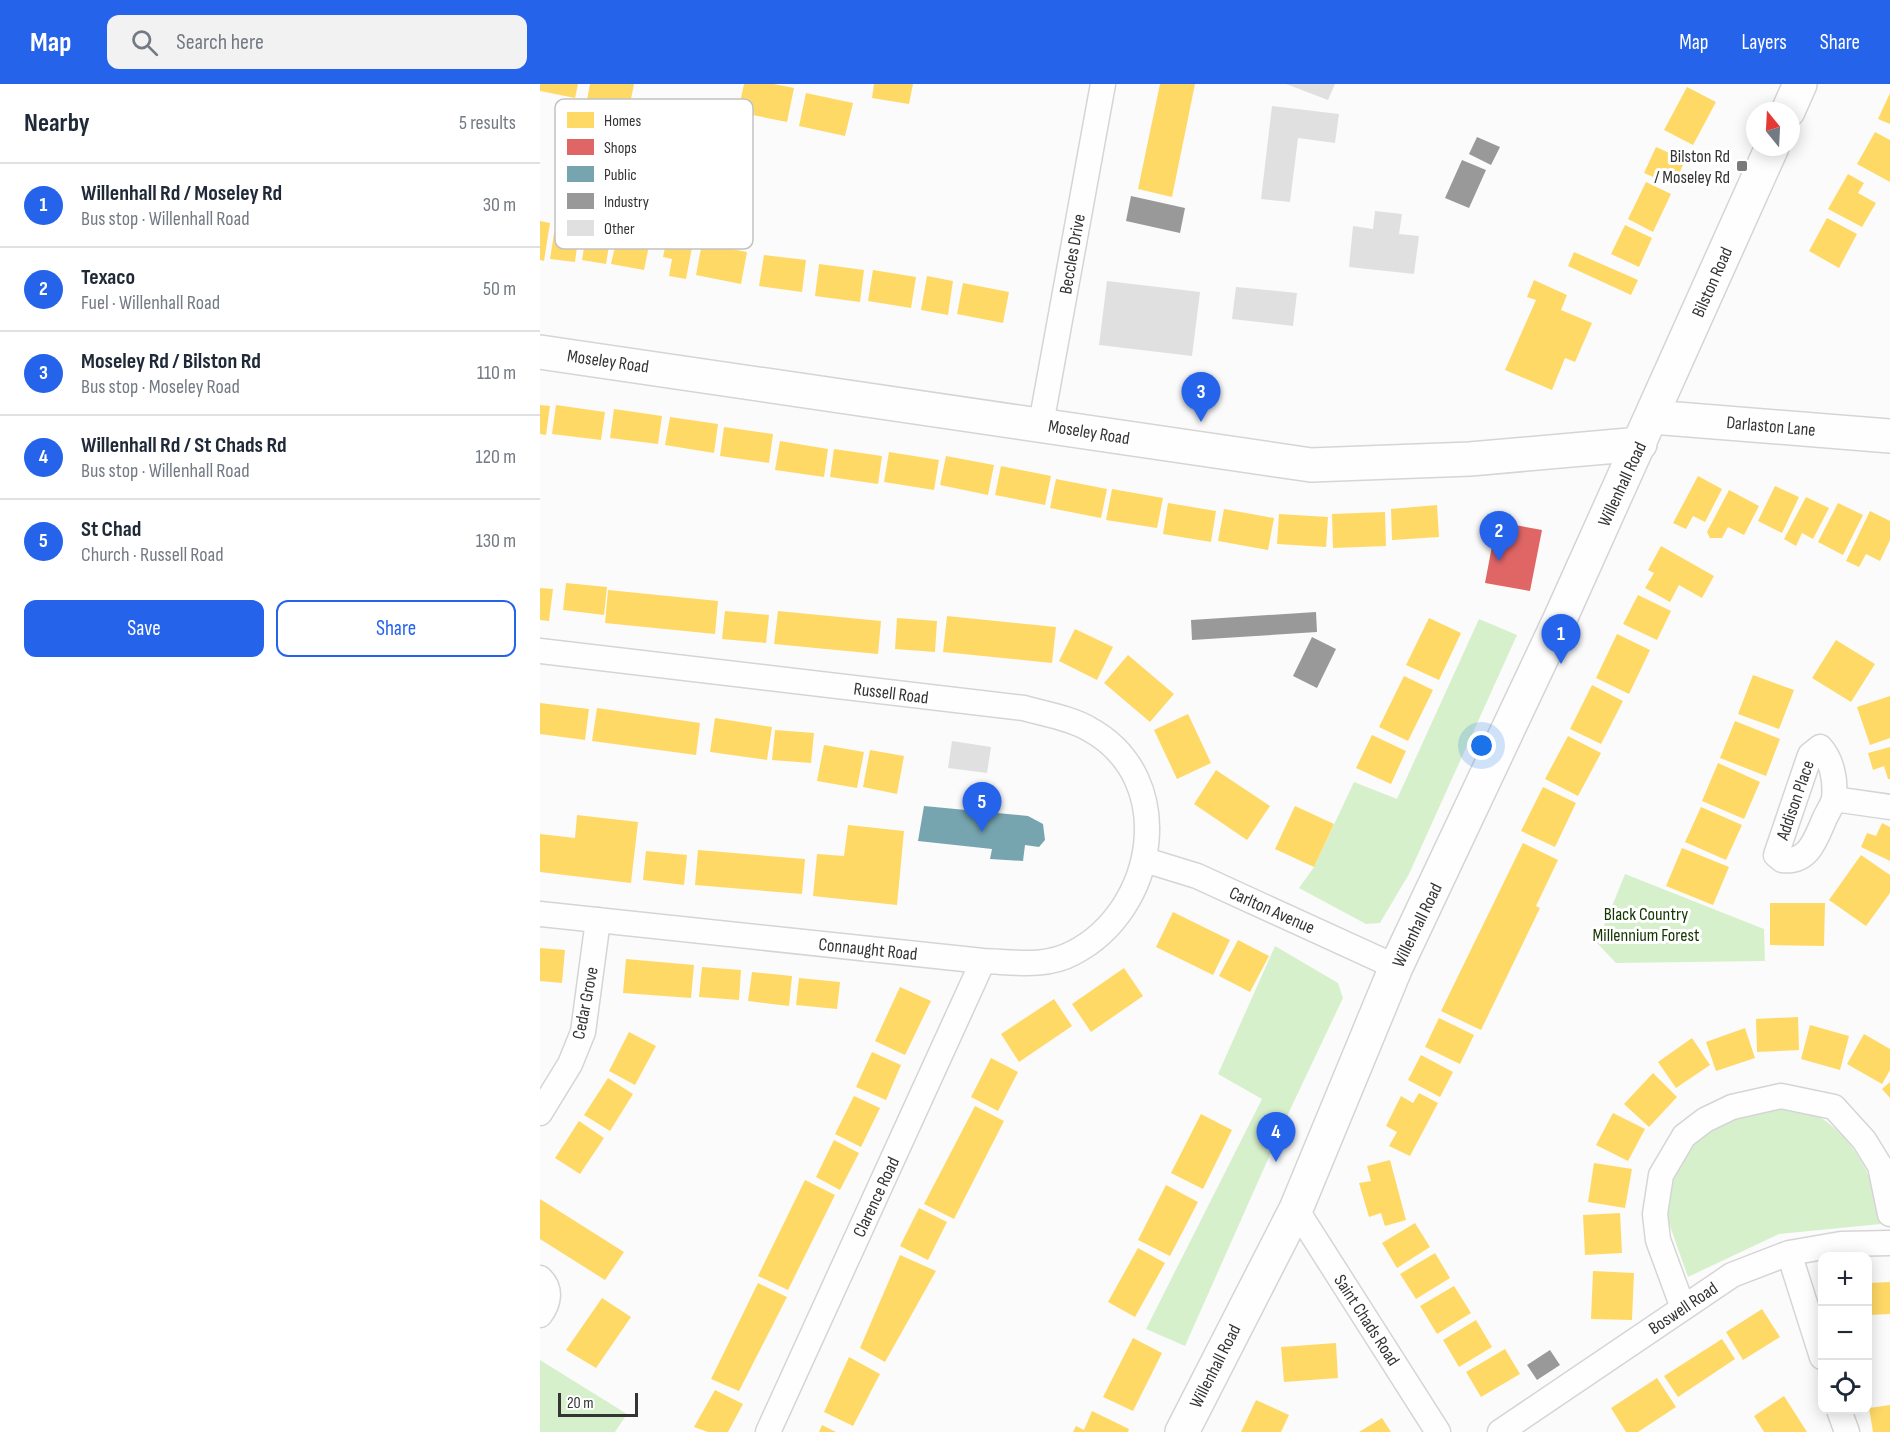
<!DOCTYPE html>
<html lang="en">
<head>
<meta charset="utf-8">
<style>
  body { margin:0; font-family:"Sofia Sans Condensed",sans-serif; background:#f2f2f3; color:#1f2937 }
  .controls { position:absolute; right:18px; bottom:18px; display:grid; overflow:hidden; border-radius:12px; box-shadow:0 3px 15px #0003 }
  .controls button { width:54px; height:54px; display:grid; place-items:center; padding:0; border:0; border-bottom:2px solid #e0e1e3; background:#fff; color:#1f2937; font:30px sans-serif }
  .compass { position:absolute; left:1206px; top:18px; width:54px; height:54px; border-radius:50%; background:#fff; box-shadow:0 3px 15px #0003; rotate:342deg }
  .scale { position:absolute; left:18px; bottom:15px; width:80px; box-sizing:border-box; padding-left:6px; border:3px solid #343435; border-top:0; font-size:16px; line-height:21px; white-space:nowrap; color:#343435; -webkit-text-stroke:4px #fff; paint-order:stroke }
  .you { position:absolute; left:942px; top:662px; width:21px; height:21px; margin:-15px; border:4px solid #fff; border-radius:50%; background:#1a73e8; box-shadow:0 0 0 9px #1a73e833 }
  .badge { display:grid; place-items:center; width:39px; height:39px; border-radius:50%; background:#2563eb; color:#fff; font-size:20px; font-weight:700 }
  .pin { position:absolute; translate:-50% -50px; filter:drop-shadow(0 2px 3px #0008) }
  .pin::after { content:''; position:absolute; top:32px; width:21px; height:18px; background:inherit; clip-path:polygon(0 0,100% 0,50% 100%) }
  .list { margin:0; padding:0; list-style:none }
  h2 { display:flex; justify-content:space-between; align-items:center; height:78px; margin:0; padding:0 24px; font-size:26px }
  h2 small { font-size:20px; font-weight:400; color:#747a83 }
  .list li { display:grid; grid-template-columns:39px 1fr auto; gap:18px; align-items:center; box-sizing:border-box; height:84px; padding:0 24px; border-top:2px solid #e0e1e3 }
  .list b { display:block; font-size:22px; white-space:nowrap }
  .list p { margin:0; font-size:20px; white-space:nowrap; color:#747a83 }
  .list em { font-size:20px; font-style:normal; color:#747a83 }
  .actions { display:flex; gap:12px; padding:18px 24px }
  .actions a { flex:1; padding:14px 0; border:2px solid #2563eb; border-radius:12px; text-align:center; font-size:21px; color:#2563eb }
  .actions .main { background:#2563eb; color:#fff }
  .icon { flex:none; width:33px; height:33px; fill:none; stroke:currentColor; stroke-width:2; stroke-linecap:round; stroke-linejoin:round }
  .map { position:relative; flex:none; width:1350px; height:1348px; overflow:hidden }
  header { display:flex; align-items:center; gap:36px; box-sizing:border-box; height:84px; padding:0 30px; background:#2563eb; color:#fff }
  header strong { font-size:28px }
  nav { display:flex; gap:33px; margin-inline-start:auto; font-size:21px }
  .search { width:420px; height:54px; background:#f2f2f3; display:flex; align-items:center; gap:15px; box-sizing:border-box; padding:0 21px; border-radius:12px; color:#747a83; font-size:22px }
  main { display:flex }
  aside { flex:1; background:#fff }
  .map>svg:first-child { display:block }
  .green { fill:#d7f0cc }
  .homes { fill:#ffd966 }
  .shops { fill:#e06666 }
  .public { fill:#76a5af }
  .industry { fill:#999 }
  .building { fill:#e1e0e1 }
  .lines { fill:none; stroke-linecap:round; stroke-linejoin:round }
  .street-casing { stroke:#d5d5d6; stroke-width:27 }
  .secondary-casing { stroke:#d5d5d6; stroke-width:36 }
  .street { stroke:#fefeff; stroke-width:24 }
  .secondary { stroke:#fefeff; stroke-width:33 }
  .poi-dot { fill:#7a7a7b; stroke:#fff; stroke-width:2 }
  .labels { text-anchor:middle; stroke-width:6; stroke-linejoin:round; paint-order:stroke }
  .poi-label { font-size:18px; fill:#343435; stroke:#fff; text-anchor:end }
  .street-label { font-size:18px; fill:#343435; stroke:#fff }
  .park-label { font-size:18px; fill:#133600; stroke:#fff }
  .key { fill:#fff; stroke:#c2c2c2; stroke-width:1.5 }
  .key-label { font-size:16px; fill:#343435 }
</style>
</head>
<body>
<header>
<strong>Map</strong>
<div class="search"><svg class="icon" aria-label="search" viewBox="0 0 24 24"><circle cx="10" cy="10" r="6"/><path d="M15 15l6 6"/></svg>Search here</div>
<nav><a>Map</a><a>Layers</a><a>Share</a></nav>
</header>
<main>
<aside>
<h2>Nearby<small>5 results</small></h2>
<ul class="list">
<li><span class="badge">1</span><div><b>Willenhall Rd / Moseley Rd</b><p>Bus stop · Willenhall Road</p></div><em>30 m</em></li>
<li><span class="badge">2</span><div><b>Texaco</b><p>Fuel · Willenhall Road</p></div><em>50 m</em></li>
<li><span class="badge">3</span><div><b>Moseley Rd / Bilston Rd</b><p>Bus stop · Moseley Road</p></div><em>110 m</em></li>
<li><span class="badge">4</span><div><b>Willenhall Rd / St Chads Rd</b><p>Bus stop · Willenhall Road</p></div><em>120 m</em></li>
<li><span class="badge">5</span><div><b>St Chad</b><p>Church · Russell Road</p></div><em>130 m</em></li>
</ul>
<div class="actions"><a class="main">Save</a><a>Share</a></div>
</aside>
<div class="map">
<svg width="1350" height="1348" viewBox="0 0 1350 1348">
  <rect width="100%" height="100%" fill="#fbfbfc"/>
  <path class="green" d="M939,535L977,551L869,790L840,839L826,840L759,804L774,783L814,698L857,715Z
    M1085,790L1224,845L1225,877L1076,879L1057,859Z
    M735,862L798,899L803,914L749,1028L645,1262L606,1245L722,1015L678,990Z
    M1235,1023C1248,1025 1265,1025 1276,1031C1313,1051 1339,1099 1341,1140L1239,1150L1148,1193L1125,1128L1131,1087L1155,1055L1183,1033Z
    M0,1276L87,1330L75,1348H0Z"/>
  <path class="homes" d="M0,0H38L35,14L0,7Z
    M50,0H94L89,25L47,16Z
    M204,0H234L254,4L247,38L198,28Z
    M334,0H373L369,20L332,14Z
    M620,0H655L632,113L598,105Z
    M1147,3L1176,18L1153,61L1124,46Z
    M266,9L313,19L305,52L259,42Z
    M1350,9V40L1338,35Z
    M1335,48L1350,56V98L1317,80Z
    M1116,63L1145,76L1134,102L1104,89Z
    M1308,90L1324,99L1318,109L1336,119L1322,143L1288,125Z
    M1106,98L1131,110L1113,148L1088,135Z
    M1287,134L1317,150L1299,184L1269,167Z
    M0,137L10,139L4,177L0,176Z
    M16,137L40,141L35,178L10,175Z
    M48,140L72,144L66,180L42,176Z
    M1085,141L1112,154L1099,183L1071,170Z
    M79,145L111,152L104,186L71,180Z
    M128,149L154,153L146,195L129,192L132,175L123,173Z
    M162,159L207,168L201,200L156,191Z
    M1034,168L1098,196L1091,211L1028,182Z
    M224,171L266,176L262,208L219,202Z
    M279,180L324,186L320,218L275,212Z
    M333,186L376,193L371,224L328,217Z
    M387,192L413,197L408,231L381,226Z
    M994,196L1027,211L1021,226L1052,239L1035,278L1025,274L1012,306L965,286L996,216L987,213Z
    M423,199L469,208L463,239L417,230Z
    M0,321L10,322L6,351L0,350Z
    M16,321L65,328L61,356L12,350Z
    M74,325L122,332L118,360L70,354Z
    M130,333L178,340L174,369L125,361Z
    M184,343L233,350L229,379L180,372Z
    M240,357L288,365L284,393L235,386Z
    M294,365L342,372L338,400L290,393Z
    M349,368L399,376L394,406L344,398Z
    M406,372L454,381L448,411L400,401Z
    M461,382L511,392L505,421L455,411Z
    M1158,392L1182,405L1165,438L1153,432L1146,445L1133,439Z
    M516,395L567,405L561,434L510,424Z
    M1235,402L1259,413L1242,449L1218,437Z
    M572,405L623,414L617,444L566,436Z
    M1189,406L1219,422L1204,451L1188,443L1182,454H1170L1167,448Z
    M1266,413L1289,424L1273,455L1262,449L1256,462L1244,455Z
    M628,419L676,427L671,458L623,450Z
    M1298,419L1323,431L1303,471L1278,458Z
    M897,421L899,453L852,456L851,425Z
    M684,425L734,434L728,466L678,457Z
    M1330,427L1350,437V456L1340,477L1326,470L1319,483L1306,477Z
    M845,428L846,462L793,464L792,430Z
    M739,430L788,433L786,463L737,460Z
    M1121,462L1174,492L1162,514L1139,501L1130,518L1105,504L1114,489L1108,486Z
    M26,499L67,503L64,531L23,526Z
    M0,504L13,505L9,537L0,536Z
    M68,506L178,517L175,550L65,539Z
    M1098,511L1131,527L1117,556L1083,540Z
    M185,527L229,531L226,559L182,555Z
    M238,527L341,537L338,570L234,560Z
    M407,532L516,543L512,579L403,568Z
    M357,534L397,537L395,568L355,565Z
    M889,534L921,549L899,596L866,581Z
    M535,545L573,563L557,596L519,577Z
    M1077,550L1110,566L1089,610L1056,594Z
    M1296,556L1335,580L1311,618L1272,594Z
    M588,571L634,610L610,638L564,599Z
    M1213,591L1254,606L1239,645L1198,630Z
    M864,592L893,606L868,657L839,643Z
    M1052,601L1083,617L1061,660L1030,645Z
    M1350,612V654L1330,661L1317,623Z
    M0,619L49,625L45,656L0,650Z
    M57,624L160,639L156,671L52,657Z
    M648,630L671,679L637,695L614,646Z
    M175,634L232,643L227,676L170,668Z
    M1195,637L1240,655L1226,692L1180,674Z
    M235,646L274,649L271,679L232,676Z
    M832,651L866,667L851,700L816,684Z
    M1028,652L1061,669L1038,712L1005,695Z
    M284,661L324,668L317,704L277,697Z
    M1350,663V695H1348L1344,682L1333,686L1328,669Z
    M330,666L364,672L357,710L323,703Z
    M1178,679L1220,698L1204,735L1162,717Z
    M676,686L730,722L707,756L654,720Z
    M1003,703L1036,719L1015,763L981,747Z
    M755,722L794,740L774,783L735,765Z
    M1161,723L1202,741L1186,776L1145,758Z
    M37,731L98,738L91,799L0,788V750L35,754Z
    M1342,739L1350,743V777L1321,763L1327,749L1336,752Z
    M308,741L364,747L357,821L273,812L277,770L304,772Z
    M983,759L1018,776L996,822L1000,824L941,946L901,927Z
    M1142,764L1189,783L1173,821L1126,802Z
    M158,766L265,775L262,810L155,801Z
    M106,767L147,771L144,801L103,796Z
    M1321,771L1350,791V809L1326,842L1289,816Z
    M1230,819H1285L1284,862L1230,861Z
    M633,828L690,856L673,891L616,863Z
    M698,856L729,872L710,908L679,892Z
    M0,864L25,866L22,899L0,897Z
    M86,875L154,881L151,914L83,909Z
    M162,883L201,886L199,916L159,913Z
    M584,884L603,912L551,948L532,920Z
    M212,888L252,892L249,922L208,917Z
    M259,894L300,898L297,925L256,921Z
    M360,903L391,917L365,971L335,957Z
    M514,915L532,942L479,978L461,950Z
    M1258,933L1259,966L1217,968L1216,935Z
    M899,934L934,951L920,980L885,963Z
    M1270,941L1309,952L1300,986L1261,975Z
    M1205,944L1215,974L1176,987L1166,958Z
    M89,948L116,962L95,1001L69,987Z
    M1324,950L1350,965V986L1342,1000L1307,980Z
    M1152,954L1170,981L1136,1004L1118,978Z
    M332,968L361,981L346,1016L316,1003Z
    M881,971L913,988L900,1013L868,996Z
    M451,974L478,988L458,1027L431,1013Z
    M1113,989L1137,1013L1109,1043L1084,1020Z
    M68,994L93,1010L70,1047L44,1031Z
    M1350,998V1014L1342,1005Z
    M879,1009L898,1019L870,1072L849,1062L857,1048L846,1042L861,1012L873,1019Z
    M314,1012L340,1024L321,1063L295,1050Z
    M435,1022L464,1037L414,1135L384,1120Z
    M1073,1029L1105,1045L1088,1077L1056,1061Z
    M661,1030L692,1046L663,1105L631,1089Z
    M39,1037L64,1054L40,1090L15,1074Z
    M294,1056L319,1069L300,1106L276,1093Z
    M850,1076L866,1136L845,1142L841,1129L829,1133L819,1099L831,1097L827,1082Z
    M1054,1079L1092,1085L1085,1124L1048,1118Z
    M265,1096L295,1111L248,1206L218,1192Z
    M626,1101L658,1118L630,1172L598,1156Z
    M0,1115L84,1168L65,1196L0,1155Z
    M379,1124L407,1138L388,1176L360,1162Z
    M1080,1129L1082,1169L1045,1171L1043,1131Z
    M875,1139L890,1163L857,1184L842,1159Z
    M598,1164L625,1179L595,1233L568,1218Z
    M895,1169L910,1194L876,1215L860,1190Z
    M360,1171L396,1187L345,1278L320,1264Z
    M1053,1187L1094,1189L1092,1236L1051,1235Z
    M1350,1198V1230L1328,1231V1199Z
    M218,1199L247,1213L199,1307L171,1295Z
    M914,1202L931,1229L897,1250L880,1222Z
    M62,1214L91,1233L56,1284L26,1266Z
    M1222,1225L1240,1253L1203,1276L1186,1248Z
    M936,1236L952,1263L919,1283L903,1256Z
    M593,1254L622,1269L593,1327L563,1313Z
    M1182,1255L1195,1275L1138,1313L1124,1292Z
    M796,1259L798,1294L744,1298L741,1263Z
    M965,1265L980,1290L941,1313L926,1288Z
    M309,1273L340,1290L313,1342L284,1328Z
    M1117,1294L1136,1323L1098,1348H1086L1071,1324Z
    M175,1306L203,1320L188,1348H168L154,1343Z
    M1244,1312L1267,1348H1224L1214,1332Z
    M716,1316L749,1331L741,1348H701Z
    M1350,1321V1348H1333L1329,1324Z
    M552,1327L589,1345L588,1348H533L536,1342L544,1346Z
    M842,1334L851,1348H819Z
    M282,1341L296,1348H279Z"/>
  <path class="shops" d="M964,439L1002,446L990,507L945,499L952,462L960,464Z"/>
  <path class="public" d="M384,722L488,732L503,740L505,756L499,763L485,761L483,777L450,775L452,765L378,757Z"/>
  <path class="industry" d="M937,53L960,63L951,81L929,70Z
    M922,76L946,86L929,124L905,114Z
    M591,112L645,124L640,149L586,137Z
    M776,528L777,548L652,556L651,536Z
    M772,553L796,565L777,604L753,592Z
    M1010,1266L1020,1281L997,1296L987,1281Z"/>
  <path class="building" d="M746,0H795L788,16Z
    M732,22L799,30L795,59L758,54L750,118L721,115Z
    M835,127L862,130L859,150L879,152L874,190L809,183L813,142L833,145Z
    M567,197L660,208L652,272L559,261Z
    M696,203L757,209L753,242L692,235Z
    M412,657L451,663L447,689L408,684Z"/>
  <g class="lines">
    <defs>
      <path id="street" d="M501,340L563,0
        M0,567L484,624C504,630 531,634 549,645C639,694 617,826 533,869C505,884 474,878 443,877L0,830
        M1280,663C1292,676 1296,696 1294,715C1292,722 1287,729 1284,736C1275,757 1268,779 1242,776L1236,771L1270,671Z
        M1294,715L1350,723
        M605,776L657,792L856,883
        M0,1029L30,980L43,948L58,836
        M756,1125L898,1348
        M1249,1169L1282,1273
        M0,1194C12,1205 9,1219 0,1231
        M1143,1224L1118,1156L1115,1130L1121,1091L1144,1052L1165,1036L1192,1023L1241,1012L1294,1023L1324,1056L1340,1082L1350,1130
        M1299,1326L1307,1348
        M228,1348L443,877
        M960,1348L1192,1191L1249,1169L1301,1160L1350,1159"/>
      <path id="secondary" d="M1248,27L1260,0
        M0,268L771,381L930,375L1100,360
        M1112,333L1350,352
        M642,1348L756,1125L856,883L1020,535L1232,63"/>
    </defs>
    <use href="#street" class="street-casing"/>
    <use href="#secondary" class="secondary-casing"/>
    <use href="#street" class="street"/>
    <use href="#secondary" class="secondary"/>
  </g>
  <rect class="poi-dot" x="1196" y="76" width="12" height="12" rx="3"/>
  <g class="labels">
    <g class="poi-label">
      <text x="1190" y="78">Bilston Rd<tspan x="1190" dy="21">/ Moseley Rd</tspan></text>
    </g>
    <g class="street-label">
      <text transform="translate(532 170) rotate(-80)" y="6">Beccles Drive</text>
      <text transform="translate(1172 198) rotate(-66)" y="6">Bilston Road</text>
      <text transform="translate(68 277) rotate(8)" y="6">Moseley Road</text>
      <text transform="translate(1231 342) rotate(5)" y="6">Darlaston Lane</text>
      <text transform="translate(549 348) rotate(9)" y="6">Moseley Road</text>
      <text transform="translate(1082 400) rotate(-65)" y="6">Willenhall Road</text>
      <text transform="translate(351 609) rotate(7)" y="6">Russell Road</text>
      <text transform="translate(1255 716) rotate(-71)" y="6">Addison Place</text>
      <text transform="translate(732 826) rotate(24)" y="6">Carlton Avenue</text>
      <text transform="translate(877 841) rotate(-64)" y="6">Willenhall Road</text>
      <text transform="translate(328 865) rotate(6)" y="6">Connaught Road</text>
      <text transform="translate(45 919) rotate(-79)" y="6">Cedar Grove</text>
      <text transform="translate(336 1113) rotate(-65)" y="6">Clarence Road</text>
      <text transform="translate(1143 1224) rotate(-34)" y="6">Boswell Road</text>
      <text transform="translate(827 1236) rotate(57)" y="6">Saint Chads Road</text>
      <text transform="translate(675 1282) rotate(-63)" y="6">Willenhall Road</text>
    </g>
    <g class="park-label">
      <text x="1106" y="836">Black Country<tspan x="1106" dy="21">Millennium Forest</tspan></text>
    </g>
  </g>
  <rect x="15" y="15" width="198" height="150" rx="9" class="key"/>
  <rect x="27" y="28" width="27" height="16" fill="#ffd966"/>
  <rect x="27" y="55" width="27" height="16" fill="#e06666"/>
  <rect x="27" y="82" width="27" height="16" fill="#76a5af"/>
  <rect x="27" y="109" width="27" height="16" fill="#999"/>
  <rect x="27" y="136" width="27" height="16" fill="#e1e0e1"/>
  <g class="key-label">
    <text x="64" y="42">Homes</text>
    <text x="64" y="69">Shops</text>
    <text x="64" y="96">Public</text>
    <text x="64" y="123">Industry</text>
    <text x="64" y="150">Other</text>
  </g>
</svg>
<div class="controls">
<button>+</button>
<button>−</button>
<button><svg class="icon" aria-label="locate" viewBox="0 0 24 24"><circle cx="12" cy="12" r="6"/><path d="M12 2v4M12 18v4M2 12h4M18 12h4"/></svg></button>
</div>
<svg class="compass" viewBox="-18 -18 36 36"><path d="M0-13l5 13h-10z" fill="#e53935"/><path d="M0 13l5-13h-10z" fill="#747a83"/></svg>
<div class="scale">20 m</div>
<div class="you"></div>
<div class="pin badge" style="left:1021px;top:580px">1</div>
<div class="pin badge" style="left:959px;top:477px">2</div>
<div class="pin badge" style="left:661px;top:338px">3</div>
<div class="pin badge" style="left:736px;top:1078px">4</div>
<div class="pin badge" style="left:442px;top:748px">5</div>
</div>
</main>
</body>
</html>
